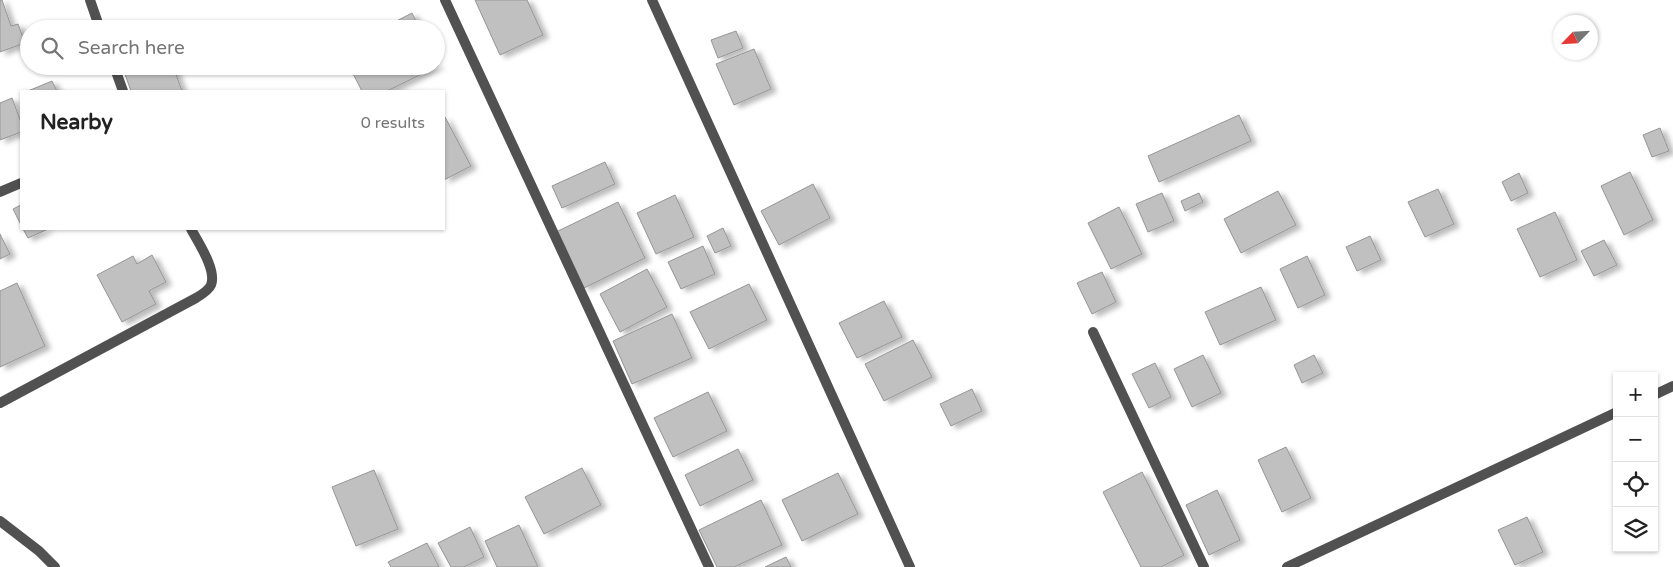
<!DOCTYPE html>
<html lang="en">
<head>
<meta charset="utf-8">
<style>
  body { margin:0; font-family:"Varela Round",sans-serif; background:#f2f2f2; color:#222 }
  .controls { position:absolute; right:15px; bottom:15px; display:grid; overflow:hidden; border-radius:0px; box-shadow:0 1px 4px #0004 }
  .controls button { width:45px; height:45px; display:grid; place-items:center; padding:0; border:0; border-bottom:1px solid #e0e0e0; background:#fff; color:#222; font:25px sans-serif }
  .compass { position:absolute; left:1553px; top:15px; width:45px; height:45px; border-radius:50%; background:#fff; box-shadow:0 1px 4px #0004; rotate:245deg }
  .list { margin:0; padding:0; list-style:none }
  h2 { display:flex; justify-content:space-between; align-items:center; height:65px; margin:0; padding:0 20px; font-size:21px }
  h2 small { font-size:16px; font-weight:400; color:#767676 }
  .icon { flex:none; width:28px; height:28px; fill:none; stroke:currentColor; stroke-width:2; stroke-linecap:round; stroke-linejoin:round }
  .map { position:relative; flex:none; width:1673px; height:567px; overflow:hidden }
  .search { position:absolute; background:#fff; box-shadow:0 1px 4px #0004; left:20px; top:20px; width:425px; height:55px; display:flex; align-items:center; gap:12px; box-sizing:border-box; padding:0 18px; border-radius:28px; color:#767676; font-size:19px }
  .panel { position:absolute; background:#fff; box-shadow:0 1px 4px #0004; left:20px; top:90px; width:425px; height:140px; border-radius:0px }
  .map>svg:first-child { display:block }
  .building { fill:#c0c0c0; stroke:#959595; filter:url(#shadow) }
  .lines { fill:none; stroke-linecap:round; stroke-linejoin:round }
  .minor { stroke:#515151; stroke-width:10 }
</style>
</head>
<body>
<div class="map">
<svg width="1673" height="567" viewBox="0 0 1673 567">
  <defs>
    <filter id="shadow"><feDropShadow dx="5.5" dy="3" stdDeviation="2.5" flood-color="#0004"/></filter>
  </defs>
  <rect width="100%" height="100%" fill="#fff"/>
  <path class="building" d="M0,0H2L11,26L18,24L25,43L0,52Z
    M475,0H527L543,35L500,55Z
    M412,13L420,29H381Z
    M85,23L88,29H70Z
    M736,31L743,48L718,58L711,40Z
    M754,49L771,89L734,105L716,64Z
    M436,63L438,66L387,91H362L349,66H436Z
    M122,66H173L182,91H131Z
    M52,81L57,91H28Z
    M12,98L21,122V132L0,140V103Z
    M1239,115L1251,141L1159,182L1148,156Z
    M445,117L471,166L444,180V118Z
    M1660,128L1669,151L1652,157L1643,135Z
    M605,162L615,184L562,208L552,186Z
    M1630,172L1653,220L1624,235L1601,186Z
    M1519,173L1528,193L1511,201L1502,182Z
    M813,184L830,218L779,245L761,211Z
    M1438,189L1454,224L1425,237L1408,202Z
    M1278,191L1296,225L1241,253L1224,219Z
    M1162,193L1174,221L1148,232L1136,204Z
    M1199,193L1203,202L1185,211L1181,201Z
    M675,195L694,237L656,254L637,213Z
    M618,202L645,258L584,288L556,232Z
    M21,205V225L13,209Z
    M1119,207L1142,254L1111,269L1088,223Z
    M1555,212L1577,260L1540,277L1517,229Z
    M723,228L731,246L715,253L707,236Z
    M23,229H48L28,238Z
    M0,234L10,254L0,259Z
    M1370,236L1381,260L1357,271L1346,247Z
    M1604,240L1617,265L1594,276L1581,251Z
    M703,246L715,274L681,289L668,262Z
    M152,255L166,282L149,291L156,304L122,322L97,275L133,256L137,264Z
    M1307,256L1325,295L1298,308L1280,269Z
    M647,269L667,307L620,332L600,294Z
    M1102,272L1116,302L1092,314L1077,283Z
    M17,283L45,346L0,367V291Z
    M749,284L767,320L709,349L690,312Z
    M1261,287L1276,320L1220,345L1205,312Z
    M884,301L902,337L857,358L839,323Z
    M672,314L692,358L632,384L613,341Z
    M913,340L932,377L884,401L865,364Z
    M1203,355L1221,393L1192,407L1174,369Z
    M1314,355L1323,373L1302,383L1294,365Z
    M1155,363L1171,397L1149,408L1132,374Z
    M972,389L982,411L951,426L940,404Z
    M708,392L727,431L673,457L654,418Z
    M1286,447L1311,498L1282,512L1258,460Z
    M738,449L753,480L700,506L685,475Z
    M582,468L601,505L544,534L525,497Z
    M374,470L398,529L356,546L332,487Z
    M1142,472L1184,555L1161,567H1141L1103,492Z
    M838,473L858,514L802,541L782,500Z
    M1217,490L1240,540L1209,555L1186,505Z
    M761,500L782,545L734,567H717L699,530Z
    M1527,517L1543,552L1515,565L1498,530Z
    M519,525L538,567H497L485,541Z
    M470,527L484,557L464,567H451L438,543Z
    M427,543L439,567H391L388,562Z
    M786,557L791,567H765Z"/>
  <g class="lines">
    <path class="minor" d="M90,0L100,29
      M445,0L709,567
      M652,0L910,567
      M114,66L123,91
      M0,192L21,183
      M1093,332L1204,567
      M1654,395L1673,386
      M0,403L196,298C201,295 209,290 211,285C217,270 198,242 191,229
      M0,521L39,551L55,567
      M1287,567L1617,412"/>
  </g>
</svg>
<div class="controls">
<button>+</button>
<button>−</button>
<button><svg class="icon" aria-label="locate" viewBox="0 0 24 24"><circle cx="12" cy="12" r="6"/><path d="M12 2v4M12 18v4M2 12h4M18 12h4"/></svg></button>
<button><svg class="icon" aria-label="layers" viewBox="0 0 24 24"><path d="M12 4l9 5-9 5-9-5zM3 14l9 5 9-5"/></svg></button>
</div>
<svg class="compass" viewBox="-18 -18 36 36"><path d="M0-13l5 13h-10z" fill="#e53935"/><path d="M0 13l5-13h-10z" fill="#767676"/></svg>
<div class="search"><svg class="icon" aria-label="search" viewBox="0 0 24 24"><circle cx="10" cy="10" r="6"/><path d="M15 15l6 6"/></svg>Search here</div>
<section class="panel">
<h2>Nearby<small>0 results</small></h2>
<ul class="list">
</ul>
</section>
</div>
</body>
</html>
